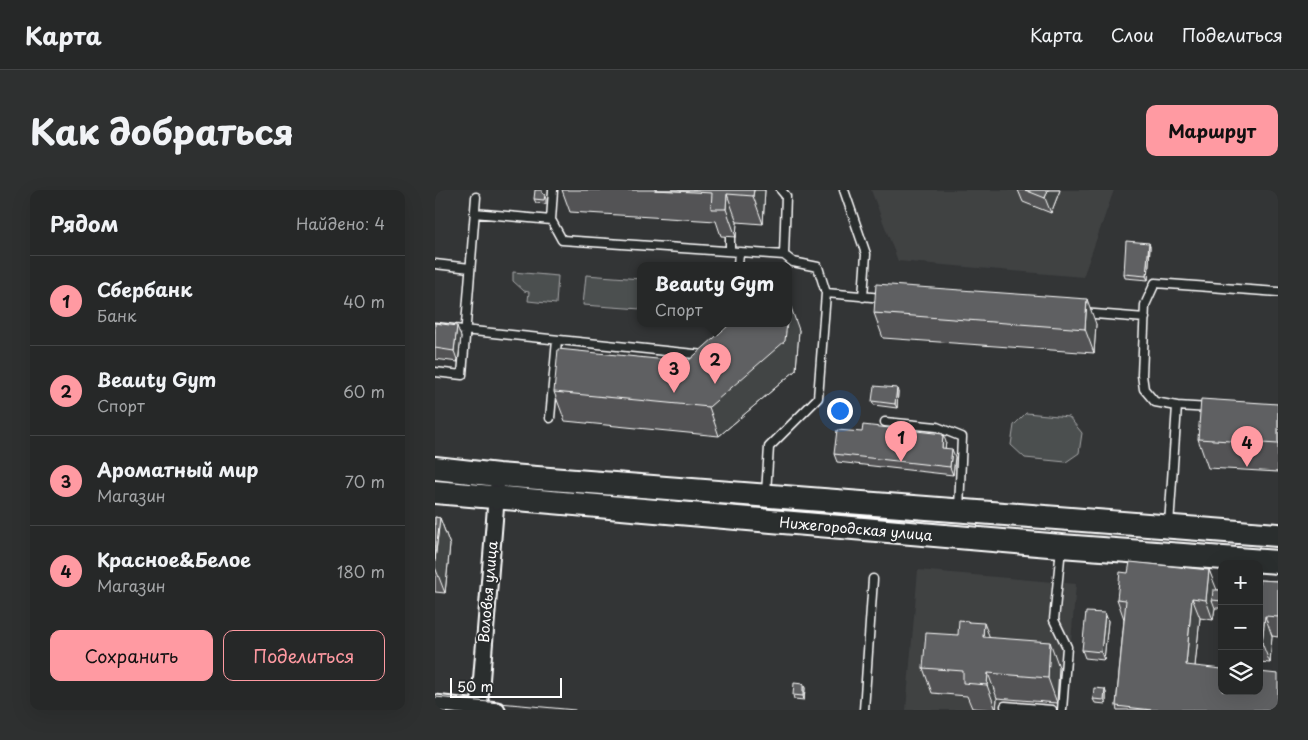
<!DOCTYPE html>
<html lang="ru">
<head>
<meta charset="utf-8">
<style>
  body { margin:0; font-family:"Playpen Sans",sans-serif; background:#2e3030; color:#f1f3f6 }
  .controls { position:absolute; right:15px; bottom:15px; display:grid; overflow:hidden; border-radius:10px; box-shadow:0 5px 20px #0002 }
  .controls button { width:45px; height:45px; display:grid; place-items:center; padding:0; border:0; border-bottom:1px solid #424445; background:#262828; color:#f1f3f6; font:25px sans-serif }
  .scale { position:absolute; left:15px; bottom:12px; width:112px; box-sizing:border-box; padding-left:5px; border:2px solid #fff; border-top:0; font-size:14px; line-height:18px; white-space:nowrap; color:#fff; -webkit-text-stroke:4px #2a2d2e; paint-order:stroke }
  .you { position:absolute; left:404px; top:220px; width:18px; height:18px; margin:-12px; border:4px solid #fff; border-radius:50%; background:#1a73e8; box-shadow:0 0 0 8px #1a73e833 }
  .badge { display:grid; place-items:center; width:32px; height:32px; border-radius:50%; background:#ff9aa2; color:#111; font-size:16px; font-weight:700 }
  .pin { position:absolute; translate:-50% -41px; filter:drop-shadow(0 1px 2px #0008) }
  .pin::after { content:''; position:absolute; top:26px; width:18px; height:15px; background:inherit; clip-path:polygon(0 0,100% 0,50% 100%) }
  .popup { position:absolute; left:202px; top:72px; width:155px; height:65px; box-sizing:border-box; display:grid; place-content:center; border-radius:10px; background:#262828; filter:drop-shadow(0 1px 4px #0005); font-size:16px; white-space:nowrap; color:#a4a6a8 }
  .popup b { font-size:19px; color:#f1f3f6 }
  .popup::after { content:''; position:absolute; left:50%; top:100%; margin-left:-10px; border:10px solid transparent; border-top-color:#262828 }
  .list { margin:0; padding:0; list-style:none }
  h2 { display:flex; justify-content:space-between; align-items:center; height:65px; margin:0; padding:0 20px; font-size:21px }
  h2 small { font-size:16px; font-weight:400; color:#a4a6a8 }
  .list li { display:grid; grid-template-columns:32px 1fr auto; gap:15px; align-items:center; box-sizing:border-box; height:90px; padding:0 20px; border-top:1px solid #424445 }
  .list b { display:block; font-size:19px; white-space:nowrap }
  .list p { margin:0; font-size:16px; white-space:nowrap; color:#a4a6a8 }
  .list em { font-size:16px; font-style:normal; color:#a4a6a8 }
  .actions { display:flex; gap:10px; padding:15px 20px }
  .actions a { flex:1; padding:11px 0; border:1px solid #ff9aa2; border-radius:10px; text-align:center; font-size:18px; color:#ff9aa2 }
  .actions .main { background:#ff9aa2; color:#111 }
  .icon { flex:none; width:28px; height:28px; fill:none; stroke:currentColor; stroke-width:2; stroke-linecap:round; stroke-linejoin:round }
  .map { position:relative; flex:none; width:843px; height:520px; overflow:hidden; border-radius:10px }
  header { display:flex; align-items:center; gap:30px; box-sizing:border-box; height:70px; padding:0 25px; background:#262828; border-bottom:1px solid #424445 }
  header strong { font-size:24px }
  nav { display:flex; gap:28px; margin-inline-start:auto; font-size:18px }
  .intro { display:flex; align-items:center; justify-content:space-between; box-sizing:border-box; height:120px; padding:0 30px }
  h1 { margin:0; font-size:35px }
  .button { padding:12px 22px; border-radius:10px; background:#ff9aa2; color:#111; font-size:18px; font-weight:700 }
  main { display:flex; gap:30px; padding:0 30px }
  aside { flex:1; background:#262828; border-radius:10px; box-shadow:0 5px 20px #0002 }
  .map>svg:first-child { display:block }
  .built { fill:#404243 }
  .green { fill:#4c4f50; stroke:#a6a7a8 }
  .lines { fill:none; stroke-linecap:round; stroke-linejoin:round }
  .service-casing { stroke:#fff; stroke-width:11 }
  .minor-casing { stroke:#fff; stroke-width:19 }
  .primary-casing { stroke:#fff; stroke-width:26 }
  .service { stroke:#2a2d2e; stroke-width:8 }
  .minor { stroke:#2a2d2e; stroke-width:15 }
  .primary { stroke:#2a2d2e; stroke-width:22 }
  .tram { stroke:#fff; stroke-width:1 }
  .wall { fill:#525354; stroke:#fff }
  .shaded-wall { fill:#424445; stroke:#fff }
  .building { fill:#5f6162; stroke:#fff }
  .labels { text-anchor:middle; stroke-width:4; stroke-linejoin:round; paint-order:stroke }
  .street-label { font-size:14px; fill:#fff; stroke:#2a2d2e }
</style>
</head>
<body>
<header>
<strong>Карта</strong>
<nav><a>Карта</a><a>Слои</a><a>Поделиться</a></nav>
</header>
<div class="intro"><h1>Как добраться</h1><a class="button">Маршрут</a></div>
<main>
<aside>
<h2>Рядом<small>Найдено: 4</small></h2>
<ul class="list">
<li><span class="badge">1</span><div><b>Сбербанк</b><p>Банк</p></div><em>40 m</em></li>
<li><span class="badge">2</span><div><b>Beauty Gym</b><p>Спорт</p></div><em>60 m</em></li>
<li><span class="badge">3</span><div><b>Ароматный мир</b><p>Магазин</p></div><em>70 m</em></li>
<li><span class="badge">4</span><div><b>Красное&amp;Белое</b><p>Магазин</p></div><em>180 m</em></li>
</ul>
<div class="actions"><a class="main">Сохранить</a><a>Поделиться</a></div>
</aside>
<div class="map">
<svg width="843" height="520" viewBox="0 0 843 520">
  <rect width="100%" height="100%" fill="#333536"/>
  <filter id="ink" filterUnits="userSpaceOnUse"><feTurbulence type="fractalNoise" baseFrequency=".02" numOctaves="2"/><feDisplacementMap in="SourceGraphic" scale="10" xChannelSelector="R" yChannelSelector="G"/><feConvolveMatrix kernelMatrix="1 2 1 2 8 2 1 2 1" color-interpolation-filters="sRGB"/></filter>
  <g filter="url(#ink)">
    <path class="built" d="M436,0H679L648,87L463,71Z
      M483,380L641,394L630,520H471Z"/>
    <path class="green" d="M78,82L123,86L121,114L93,111L94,102L89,101L78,91Z
      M151,85L206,89V119L148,115Z
      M591,223L634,227L647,243L644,263L631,272L590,268L576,255L579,235Z"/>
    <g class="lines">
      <defs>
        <path id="service" d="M346,0L351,6L349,65
          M409,0L431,64L428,107
          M39,23L116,30L127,50L349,65L358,72L383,77L391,103L448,108
          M116,30L118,0
          M295,61V47
          M0,74L35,78
          M303,75L304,62
          M647,123L710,128
          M0,137L269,165
          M0,182L27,185L41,7
          M742,216L775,218
          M115,228L122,150
          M450,232L502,237L527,247L524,319
          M331,303L334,257L383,208L391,103
          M734,335L742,216L720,212L709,199L707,185L710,115L720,93L843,102
          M626,358L619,430L632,457L627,520
          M570,516L617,520
          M429,520L438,389"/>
        <path id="minor" d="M0,513L62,520
          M44,520L62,299"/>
        <path id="primary" d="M0,278L63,285L843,345
          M0,302L626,356L843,372"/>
      </defs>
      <use href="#service" class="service-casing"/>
      <use href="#minor" class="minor-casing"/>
      <use href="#primary" class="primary-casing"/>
      <use href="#service" class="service"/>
      <use href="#minor" class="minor"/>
      <use href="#primary" class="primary"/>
      <path class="tram" d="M0,507L140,520
        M0,520H3"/>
    </g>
    <path class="wall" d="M127,0H330L328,34L302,32L301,47L286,46L281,31L135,22Z
      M583,0H625L616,23L588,12Z
      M109,4L111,9V14L101,13L99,9Z
      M714,53L715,57L713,90L690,88L689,84Z
      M439,123L661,134L659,163L448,148Z
      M0,133L26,147L23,172L0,169Z
      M364,140L361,180L284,246L130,231L119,202L252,172Z
      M463,202L462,218L439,215L437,211Z
      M843,214V282L773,278L763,249Z
      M511,252L510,259L520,267L518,285L402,272L399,264Z
      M0,327L5,328L15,355L10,403L0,402Z
      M774,380L781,400H787V418H780L778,430L765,428L760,476L843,520H682L681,516L689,429L682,409L693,383Z
      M824,390L843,391V447L837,446L835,473L824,472Z
      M670,423L673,431L669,470L650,468L647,460Z
      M533,431L534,432L555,448L624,477L622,513L562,508L561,520L537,518L532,506L497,503L488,478L523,445Z
      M368,494L370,498L369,510L359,509L358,505Z
      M670,499L671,503V514L660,513L658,509Z"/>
    <path class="shaded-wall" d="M319,0H330L328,34L318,6Z
      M613,0H625L616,23L610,8Z
      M292,4L302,32L301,47L291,19Z
      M714,53L715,57L713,90L711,86Z
      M652,109L661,134L659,163L650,139Z
      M354,112L364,140L361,180L284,246L274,217L352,133H354Z
      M22,136L26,147L23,172L19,161Z
      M462,198L463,202L462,218L460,214Z
      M508,244L511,252L509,266L507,258Z
      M517,259L520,267L518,285L515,277Z
      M5,328L15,355L10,403L0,377V370Z
      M774,380L782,400L777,410L780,418L778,430L771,410Z
      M757,408L765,428L758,495L751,475Z
      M670,423L673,431L669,470L666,462Z
      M830,426L837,446L835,473L827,453Z
      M549,433L559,458L548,447Z
      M615,452L624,477L622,513L613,488Z
      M553,483L562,508L561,520L552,495Z
      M368,494L370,498L369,510L368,506Z
      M670,499L671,503V514L669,510Z"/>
    <path class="building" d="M100,0H107V3L110,5L109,10L99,9Z
      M220,0H319L318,6L292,4L291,19H276L277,3Z
      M590,0H613L610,8Z
      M691,51L714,53L711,86L689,84Z
      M441,94L652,109L650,139L439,123Z
      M0,133L22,136L19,161L0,158Z
      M296,133H352L350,151L274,217L119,202L123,159L252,172Z
      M439,196L462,198L460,214L437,211Z
      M766,209L843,214V254L763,249Z
      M428,235L508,244L507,258L517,259L515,277L399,264L402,240L427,242Z
      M0,327L5,328L0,370Z
      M695,372L774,380L771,410L757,408L751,475L787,479V501H824V482L843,484V520H717L681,516L691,410L682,409L685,382L693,383Z
      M824,390L843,391V427L830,426L827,453L824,452Z
      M778,400H787V411L777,410Z
      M651,422L670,423L666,462L647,460Z
      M524,430L533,431V432L549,433L548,447L615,452L613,488L553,483L552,495L528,493V481L488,478L491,443L523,445Z
      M359,493L368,494V506L358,505Z
      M659,498L670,499L669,510L658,509Z"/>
  </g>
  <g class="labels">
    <g class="street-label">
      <text transform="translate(421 339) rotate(5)" y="5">Нижегородская улица</text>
      <text transform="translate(53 402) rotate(-85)" y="5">Воловья улица</text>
    </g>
  </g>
</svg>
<div class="controls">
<button>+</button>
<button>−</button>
<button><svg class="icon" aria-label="layers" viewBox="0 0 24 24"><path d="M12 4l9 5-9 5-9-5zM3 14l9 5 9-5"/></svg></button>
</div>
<div class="scale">50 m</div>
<div class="you"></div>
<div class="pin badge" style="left:466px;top:272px">1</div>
<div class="pin badge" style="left:280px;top:194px">2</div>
<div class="popup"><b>Beauty Gym</b>Спорт</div>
<div class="pin badge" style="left:239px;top:203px">3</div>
<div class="pin badge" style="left:812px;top:277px">4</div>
</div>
</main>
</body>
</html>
